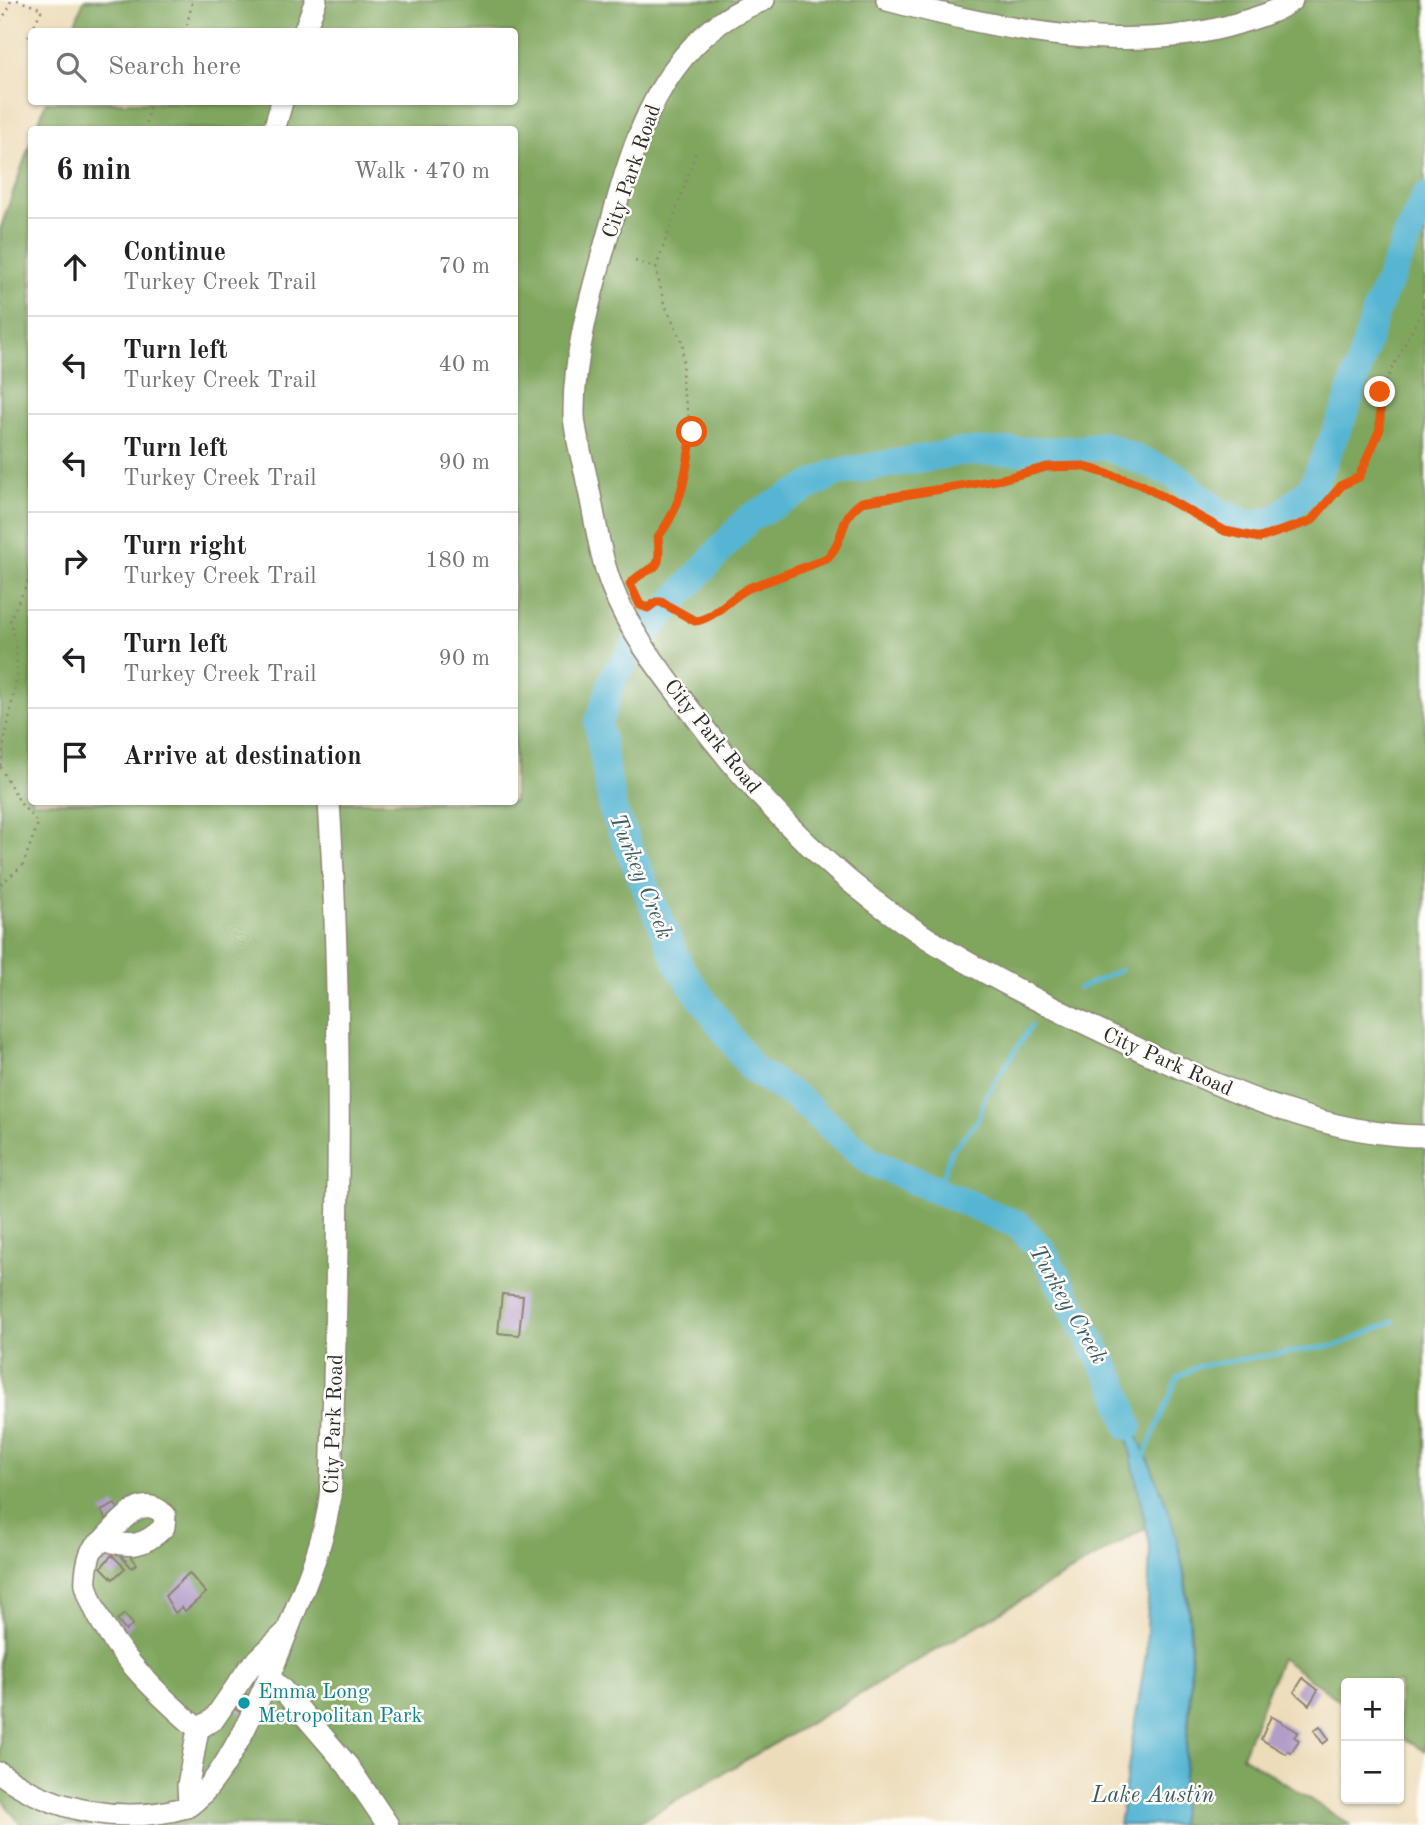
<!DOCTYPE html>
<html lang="en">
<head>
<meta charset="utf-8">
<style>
  body { margin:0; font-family:"Old Standard TT",serif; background:#f6f6f6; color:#202124 }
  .controls { position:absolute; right:21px; bottom:21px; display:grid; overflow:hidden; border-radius:7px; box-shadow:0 2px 5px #0004 }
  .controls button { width:63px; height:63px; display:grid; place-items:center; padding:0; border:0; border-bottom:2px solid #e0e0e0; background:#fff; color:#202124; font:35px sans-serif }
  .stop { position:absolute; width:21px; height:21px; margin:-16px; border:5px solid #ea580c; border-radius:50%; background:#fff }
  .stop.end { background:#ea580c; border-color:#fff; box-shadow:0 2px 7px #0008 }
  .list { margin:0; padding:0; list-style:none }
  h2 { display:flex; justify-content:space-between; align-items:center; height:91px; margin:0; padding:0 28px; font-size:30px }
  h2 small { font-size:23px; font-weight:400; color:#757577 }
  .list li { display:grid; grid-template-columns:46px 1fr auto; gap:21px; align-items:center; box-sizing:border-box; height:98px; padding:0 28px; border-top:2px solid #e0e0e0 }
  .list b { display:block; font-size:26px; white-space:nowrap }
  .list p { margin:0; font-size:23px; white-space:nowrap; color:#757577 }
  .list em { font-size:23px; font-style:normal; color:#757577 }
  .icon { flex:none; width:38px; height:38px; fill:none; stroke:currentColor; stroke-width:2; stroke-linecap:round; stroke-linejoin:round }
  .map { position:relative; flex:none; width:1425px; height:1825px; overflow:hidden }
  .search { position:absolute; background:#fff; box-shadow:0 2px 5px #0004; left:28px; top:28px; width:490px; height:77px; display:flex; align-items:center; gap:18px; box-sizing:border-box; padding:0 24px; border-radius:7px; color:#757577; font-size:26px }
  .panel { position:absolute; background:#fff; box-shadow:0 2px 5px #0004; left:28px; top:126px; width:490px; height:679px; border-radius:7px }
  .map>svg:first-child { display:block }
  .forest { fill:#7fa65d; stroke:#556844; stroke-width:2 }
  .water { fill:#55b5d3; stroke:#40707f; stroke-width:2 }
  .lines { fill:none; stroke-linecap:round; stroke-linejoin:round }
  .stream { stroke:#55b5d3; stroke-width:4.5 }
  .river { stroke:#55b5d3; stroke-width:28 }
  .building { fill:#b19dc8 }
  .minor-casing { stroke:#8c8472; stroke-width:24 }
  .path { stroke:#8c8472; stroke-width:2.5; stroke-dasharray:2 5; stroke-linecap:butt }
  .minor { stroke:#fff; stroke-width:21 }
  .route { stroke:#ea580c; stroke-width:9 }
  .culture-dot { fill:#0f9aa8; stroke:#fdfcf7; stroke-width:2.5 }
  .labels { text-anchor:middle; stroke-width:5; stroke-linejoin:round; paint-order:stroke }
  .street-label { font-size:21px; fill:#2b2b2b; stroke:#fdfcf7 }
  .culture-label { font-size:21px; fill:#0d838f; stroke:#fdfcf7; text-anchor:start }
  .water-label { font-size:23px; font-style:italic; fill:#3a5b66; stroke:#fdfcf7 }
</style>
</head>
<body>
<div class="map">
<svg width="1425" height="1825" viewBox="0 0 1425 1825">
  <rect width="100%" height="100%" fill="#fdfcf7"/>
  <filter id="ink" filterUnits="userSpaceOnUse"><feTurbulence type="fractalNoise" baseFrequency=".0143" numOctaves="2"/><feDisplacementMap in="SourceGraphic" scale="14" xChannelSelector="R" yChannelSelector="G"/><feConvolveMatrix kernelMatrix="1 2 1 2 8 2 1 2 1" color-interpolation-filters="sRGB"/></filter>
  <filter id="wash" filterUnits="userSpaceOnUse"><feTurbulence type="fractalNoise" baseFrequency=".00686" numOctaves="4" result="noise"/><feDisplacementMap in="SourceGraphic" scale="28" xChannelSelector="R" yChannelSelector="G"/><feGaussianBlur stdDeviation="1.57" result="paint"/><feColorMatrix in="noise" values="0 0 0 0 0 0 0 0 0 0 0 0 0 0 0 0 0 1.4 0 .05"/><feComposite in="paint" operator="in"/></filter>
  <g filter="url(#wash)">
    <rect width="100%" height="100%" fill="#eddcb9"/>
    <path class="forest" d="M84,0H1425V1751L1399,1736V1683H1346V1705L1281,1658L1242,1756L1350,1825H1179C1189,1725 1206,1611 1168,1515L634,1825H21L0,1797V230L31,141L32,802H514V130L36,129L46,102H514V32L72,31Z"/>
    <path class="water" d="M1117,1389C1139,1442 1169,1498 1180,1554C1199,1644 1188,1735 1179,1825H1119L1146,1653L1150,1546Z"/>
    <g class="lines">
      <path class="stream" d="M1078,989L1120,970
        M938,1191L951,1151L978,1120L985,1097L1031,1026
        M1143,1459L1178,1377L1199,1366L1339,1345L1394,1321"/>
      <path class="river" d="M1129,1426L1117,1389L1042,1250L1018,1225L871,1162L796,1097L752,1069L680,968L613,810L598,724L615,674L647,631L749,518L835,473L961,452L1075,450L1103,445L1173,474L1219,512L1247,525L1277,520L1312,487L1346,409L1377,308L1425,197"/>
    </g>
    <g id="blocks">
      <path class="building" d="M502,1294L523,1296L519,1335L498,1333Z
        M115,1504L122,1515L108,1523L101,1511Z
        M128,1552L137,1564L132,1568L122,1557Z
        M112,1555L125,1568L113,1579L101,1567Z
        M189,1573L206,1593L185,1611L182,1607L175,1613L165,1596Z
        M124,1614L133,1624L126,1631L117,1620Z
        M1303,1678L1318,1690L1309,1705L1294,1692Z
        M244,1693L253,1698L242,1713L235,1709Z
        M1271,1716L1298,1732L1294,1737L1299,1740L1291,1753L1288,1751L1286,1754L1261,1739Z
        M1320,1726L1329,1739L1323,1744L1314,1730Z"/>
    </g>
  </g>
  <g filter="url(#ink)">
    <use href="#blocks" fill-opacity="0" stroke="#8c8472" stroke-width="2"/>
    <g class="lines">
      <defs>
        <path id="minor" d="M764,0C672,33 639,122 615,209C597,275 573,346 574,415C575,436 583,460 587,481C595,516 599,554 612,587C629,632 660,670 688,707C751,792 827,872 915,930C987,978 1067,1015 1145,1052C1232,1092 1328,1136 1425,1136
          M887,0C997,29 1127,57 1239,23C1258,17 1277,12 1292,0
          M304,32L316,0
          M274,130L282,102
          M105,1539C129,1549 145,1546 164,1527L165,1515C141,1492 121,1522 105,1538C102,1542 96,1545 93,1549C88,1555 85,1578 86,1585C101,1641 156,1693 198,1729
          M270,1678L282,1689L348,1766L388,1825
          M0,1773C53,1812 124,1825 187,1807C227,1782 270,1676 287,1632C305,1583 328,1538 331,1485C338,1257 344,1029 329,802
          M189,1806L188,1785L198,1729L214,1719L249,1668L285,1633"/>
      </defs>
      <use href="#minor" class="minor-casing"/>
      <path class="path" d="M17,0L42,9L27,40
        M0,21L8,10L11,0
        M185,32L193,0
        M145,130L151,102
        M656,268L696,152
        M32,456V467
        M630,584C649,561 663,579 658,537L674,516L685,481L692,432L682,386L683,343L664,303L656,268L635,261
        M641,605L648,608L656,602H661L694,621L703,620L733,595L828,559L841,538L849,511L862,502L1002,479L1047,467L1082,466L1140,484L1225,531L1260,538L1311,521L1342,485L1359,477L1380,429V392L1423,309L1425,273
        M0,766L17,676L16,645L10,619L30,578L32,562
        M0,767L21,804L38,823L23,865L0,885"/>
      <use href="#minor" class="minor"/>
    </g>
  </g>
  <g class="lines" filter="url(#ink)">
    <path class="route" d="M692,432C686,473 683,504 658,537C663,579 650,561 630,584L640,605L648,608L656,602H661L695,621C715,619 730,597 749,588C763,582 824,562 829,556C847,535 838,518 862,502L1002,479L1047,467L1082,466L1140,484L1225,531L1260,538L1311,521L1342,485L1359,477L1380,429V392"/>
  </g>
  <circle class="culture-dot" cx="244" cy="1703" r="7"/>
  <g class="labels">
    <g class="street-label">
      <text transform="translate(631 171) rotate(-71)" y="7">City Park Road</text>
      <text transform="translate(713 736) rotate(51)" y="7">City Park Road</text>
      <text transform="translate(1168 1061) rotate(24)" y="7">City Park Road</text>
      <text transform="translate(333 1424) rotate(-88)" y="7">City Park Road</text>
    </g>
    <g class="culture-label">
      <text x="258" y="1698">Emma Long<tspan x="258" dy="24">Metropolitan Park</tspan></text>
    </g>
    <g class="water-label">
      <text transform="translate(642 876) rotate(68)" y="8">Turkey Creek</text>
      <text transform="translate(1069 1304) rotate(60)" y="8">Turkey Creek</text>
      <text x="1153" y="1802">Lake Austin</text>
    </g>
  </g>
</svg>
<div class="controls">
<button>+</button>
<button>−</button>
</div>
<div class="stop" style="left:692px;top:432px"></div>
<div class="stop end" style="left:1380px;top:392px"></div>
<div class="search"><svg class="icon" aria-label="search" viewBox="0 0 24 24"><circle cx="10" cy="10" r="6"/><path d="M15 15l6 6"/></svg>Search here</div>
<section class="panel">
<h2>6 min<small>Walk · 470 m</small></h2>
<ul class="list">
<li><svg class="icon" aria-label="ahead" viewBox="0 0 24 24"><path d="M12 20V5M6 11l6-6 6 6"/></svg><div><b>Continue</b><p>Turkey Creek Trail</p></div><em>70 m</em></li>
<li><svg class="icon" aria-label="left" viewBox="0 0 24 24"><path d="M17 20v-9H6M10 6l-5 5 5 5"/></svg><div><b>Turn left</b><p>Turkey Creek Trail</p></div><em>40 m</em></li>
<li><svg class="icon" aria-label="left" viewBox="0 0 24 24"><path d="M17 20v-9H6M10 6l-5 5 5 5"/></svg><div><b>Turn left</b><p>Turkey Creek Trail</p></div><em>90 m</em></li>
<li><svg class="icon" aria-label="right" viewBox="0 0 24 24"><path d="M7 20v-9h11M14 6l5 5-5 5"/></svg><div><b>Turn right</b><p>Turkey Creek Trail</p></div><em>180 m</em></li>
<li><svg class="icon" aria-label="left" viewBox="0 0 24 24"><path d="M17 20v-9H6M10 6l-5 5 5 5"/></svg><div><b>Turn left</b><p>Turkey Creek Trail</p></div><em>90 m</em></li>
<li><svg class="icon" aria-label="arrive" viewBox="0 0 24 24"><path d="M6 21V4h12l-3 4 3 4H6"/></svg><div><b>Arrive at destination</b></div></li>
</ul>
</section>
</div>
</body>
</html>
